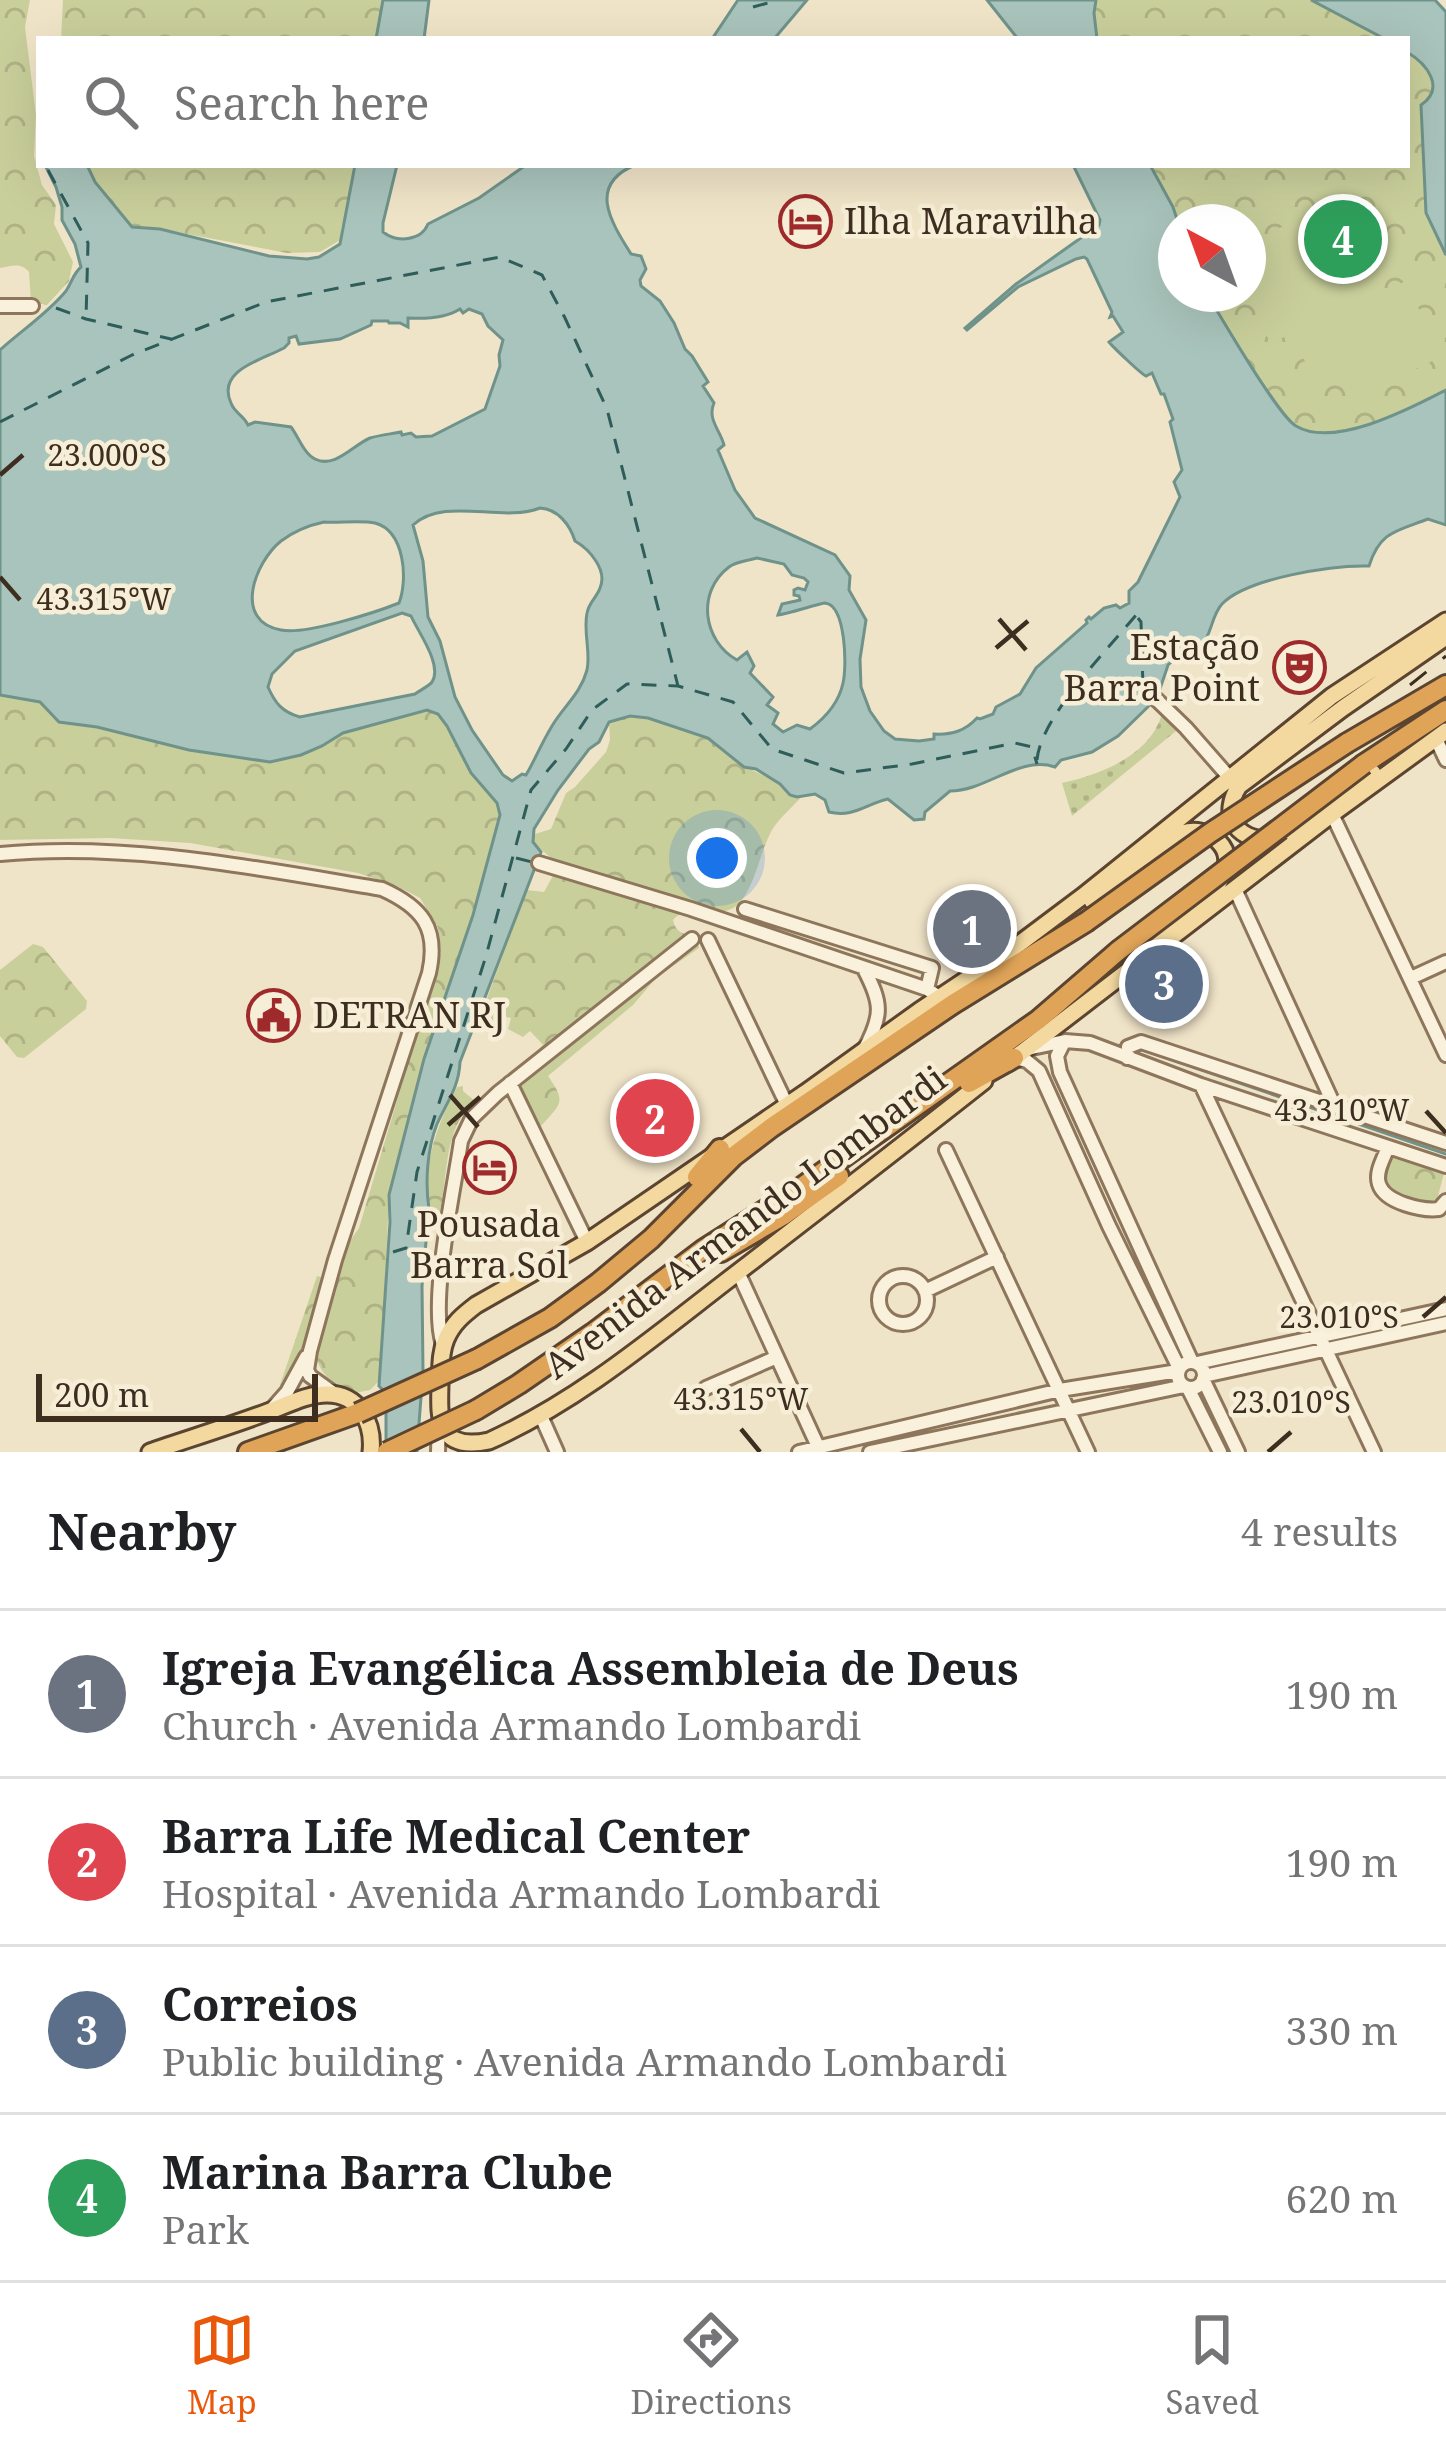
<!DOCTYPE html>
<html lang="en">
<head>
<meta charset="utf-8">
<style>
  body { margin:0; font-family:"Noto Serif",serif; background:#f2f2f2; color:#202124 }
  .compass { position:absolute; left:1158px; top:204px; width:108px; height:108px; border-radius:50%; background:#fff; box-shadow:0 12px 48px #0002; rotate:319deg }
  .scale { position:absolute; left:36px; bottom:30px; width:282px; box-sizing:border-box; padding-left:12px; border:6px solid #3d2e20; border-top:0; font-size:33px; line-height:42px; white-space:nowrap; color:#3d2e20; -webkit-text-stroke:9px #f7eed8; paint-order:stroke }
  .you { position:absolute; left:717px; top:858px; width:42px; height:42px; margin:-30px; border:9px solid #fff; border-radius:50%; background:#1a73e8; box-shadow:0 0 0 18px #1a73e833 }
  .badge { display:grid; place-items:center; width:78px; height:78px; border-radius:50%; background:#ea580c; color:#fff; font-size:39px; font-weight:700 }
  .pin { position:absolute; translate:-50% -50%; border:6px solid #fff; box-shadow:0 3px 12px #0006 }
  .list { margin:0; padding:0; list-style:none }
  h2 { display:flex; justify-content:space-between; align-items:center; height:156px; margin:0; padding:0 48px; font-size:51px }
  h2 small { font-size:39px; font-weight:400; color:#757577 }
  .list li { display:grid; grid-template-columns:78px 1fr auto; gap:36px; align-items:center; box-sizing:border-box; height:168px; padding:0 48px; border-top:3px solid #e0e0e0 }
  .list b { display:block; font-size:45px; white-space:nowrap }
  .list p { margin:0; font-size:39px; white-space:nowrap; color:#757577 }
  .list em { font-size:39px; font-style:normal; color:#757577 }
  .icon { flex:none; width:66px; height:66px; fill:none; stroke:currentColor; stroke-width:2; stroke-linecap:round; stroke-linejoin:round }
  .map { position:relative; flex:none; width:1446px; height:1452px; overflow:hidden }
  .search { position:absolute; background:#fff; box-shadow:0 12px 48px #0002; left:36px; right:36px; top:36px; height:132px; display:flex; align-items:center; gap:30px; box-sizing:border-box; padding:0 42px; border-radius:0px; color:#757577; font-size:45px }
  .sheet { height:828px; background:#fff }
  nav { display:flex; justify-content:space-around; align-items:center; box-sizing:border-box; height:168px; border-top:3px solid #e0e0e0; background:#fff; font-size:33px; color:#757577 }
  nav a { display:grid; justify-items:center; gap:6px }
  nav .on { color:#ea580c }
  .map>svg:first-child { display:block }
  .grass { fill:url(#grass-dots) }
  .forest { fill:url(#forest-crowns) }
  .pitch { fill:#c9cf9b }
  .water { fill:#a9c4bc; stroke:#6f938a; stroke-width:3; fill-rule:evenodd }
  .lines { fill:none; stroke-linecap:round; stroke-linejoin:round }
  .stream { stroke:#6f938a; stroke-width:3 }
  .ferry { stroke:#2f5d5a; stroke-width:3; stroke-dasharray:15 12; stroke-linecap:butt }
  .minor-casing { stroke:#8d765c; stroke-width:18 }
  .major-casing { stroke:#5b4430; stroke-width:21 }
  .highway-casing { stroke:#5b4430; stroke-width:24 }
  .minor { stroke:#faf1dc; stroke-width:12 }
  .major { stroke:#f3d9a0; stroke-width:15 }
  .highway { stroke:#e0a458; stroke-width:18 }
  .rail { stroke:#3d2e20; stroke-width:3; stroke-dasharray:21 21; stroke-linecap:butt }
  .highway-bridge-casing { stroke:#5b4430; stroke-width:24; stroke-linecap:butt }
  .highway-bridge { stroke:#e0a458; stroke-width:18 }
  .ticks { fill:none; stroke:#3d2e20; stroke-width:4.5 }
  .labels { text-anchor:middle; stroke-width:9; stroke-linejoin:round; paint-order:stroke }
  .poi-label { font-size:36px; fill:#3d2e20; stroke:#f7eed8; text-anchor:start }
  .street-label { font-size:36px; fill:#3d2e20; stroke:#f7eed8 }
  .ticks-label { font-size:30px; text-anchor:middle; fill:#3d2e20; stroke:#f7eed8; stroke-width:9; stroke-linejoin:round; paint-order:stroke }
</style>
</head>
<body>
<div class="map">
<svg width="1446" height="1452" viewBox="0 0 1446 1452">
  <defs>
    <pattern id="grass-dots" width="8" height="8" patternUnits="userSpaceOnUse" patternTransform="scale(3)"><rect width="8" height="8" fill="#c9cf9b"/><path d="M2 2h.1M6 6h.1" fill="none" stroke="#aeb285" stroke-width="1.8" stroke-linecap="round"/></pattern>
    <pattern id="forest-crowns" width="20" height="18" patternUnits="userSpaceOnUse" patternTransform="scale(3)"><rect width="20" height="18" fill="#c9cf9b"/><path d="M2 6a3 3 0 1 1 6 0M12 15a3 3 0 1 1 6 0" fill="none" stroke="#aeb285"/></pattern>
  </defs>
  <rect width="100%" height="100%" fill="#f0e4c8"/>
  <path class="grass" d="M1163,710L1181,727L1072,816L1062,783C1103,774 1153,754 1163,710Z"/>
  <path class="forest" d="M0,0H30L25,27L36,115L34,156L42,185L56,205L54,224L73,262L69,281L47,305L31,302L29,272C21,262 11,266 0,268Z
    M63,0H383L376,39H61Z
    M1096,0H1311L1385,39H1097L1094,13Z
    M1407,52C1426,64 1443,79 1428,103L1426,213L1446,255V390C1411,408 1334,449 1296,426C1279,416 1221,317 1207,294H1248V222H1178L1173,207L1150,165H1407Z
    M87,165H355L348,209L341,229L342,239L320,252L287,253L161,229L132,228L95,182Z
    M0,695L40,702L59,722L97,727L189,750L270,762L301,755L322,746L343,733L427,710L438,714L447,726L461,755L497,803L500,815L473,915L424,1059L389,1195L381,1379L370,1390L350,1394C335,1385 325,1379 318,1363L303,1356L286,1386L280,1385L317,1276L324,1278L359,1228L441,953L438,928L420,898L397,886L358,873L190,843L110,838L0,840Z
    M630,716C653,719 693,728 712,741C723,748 731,759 742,765C761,775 774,778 790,795L804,794C794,806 780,817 772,830C760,852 756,881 742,900C724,925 693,898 673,920C676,934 685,934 697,937L699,948L657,977L633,1005L548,1076C567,1103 561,1103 541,1126C526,1111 520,1090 518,1069L543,1045L530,1031L523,1037L508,1029L511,1018L497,1015L494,1024L479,1020L527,890L544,892L555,872L550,857L532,842L535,834L551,829L566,793L575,787L606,752L610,740L609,722Z
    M33,944L43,947L87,1001L86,1009L24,1058L17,1057L0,1036V970Z
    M463,1086V1091L475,1101C442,1129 449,1177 439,1215L429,1209C422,1165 437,1125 457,1087Z
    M1390,1154L1444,1173L1437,1200L1425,1204L1388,1191L1382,1181Z"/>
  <path class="pitch" d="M1292,222L1314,267L1336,257L1358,302L1406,281L1441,357L1349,400L1336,374L1315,383L1292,334L1270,343L1248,294V243Z"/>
  <path class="water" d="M383,0H429L424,39H376Z
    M738,0H807L774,39H712Z
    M987,0H1096L1094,13L1097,39H1018Z
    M1311,0H1435L1446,12V255L1426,213L1421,105C1446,88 1427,64 1407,52V39H1385Z
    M45,165H87L95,182L132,227L160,229L269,256L307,259L319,257L340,244L355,165H397L383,223V232C397,243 421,241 428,224L479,198L526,165H635C587,185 611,222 631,254L641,256L646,269L640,280L641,286L660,301L674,323L685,349L692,356L708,382L703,386L714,403C707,419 720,430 724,445L718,450L735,490L755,518L835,555L850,576L849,590L866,620L860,659L861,687L870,711L884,731L895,739L919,741L934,739V734C952,735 965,731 977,718L980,719L993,714L996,707L1020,694L1036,668L1087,623L1086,620L1089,617L1091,619L1104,608L1116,605L1120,608L1129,603V591L1138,582L1180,497L1174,482L1182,470L1170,422L1173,419L1164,394H1161L1152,373L1146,376C1141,374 1112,346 1109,342L1123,332L1113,316L1110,317L1112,312L1087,259L1084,257L1076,259L1018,287L967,330L965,328L1016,284L1099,225L1100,220L1073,165H1150L1173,207L1178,222H1176V294H1207C1221,317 1278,416 1296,426C1334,449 1411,408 1446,390V525L1428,519C1397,531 1380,531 1369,566C1333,565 1247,578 1222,604C1211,616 1212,635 1201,646C1191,654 1177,656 1168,665L1157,698L1118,736L1092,752L1061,760L1055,767C1019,755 987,791 950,791L925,812L924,819L914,820L888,799C866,804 853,818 829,812L825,800L815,794L797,797L790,795L780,784L756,769L744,767L708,738L648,718L630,716L609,722L599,742L589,749L558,790L534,829L533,842L541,852L460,1062C459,1087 447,1102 437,1124C427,1149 425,1183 429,1209L422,1286L423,1371L417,1450V1452H386V1393L379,1386L390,1222L389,1195L424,1059L473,915L500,815L497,803L471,773L447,726L438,714L427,710L343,733L322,746L301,755L270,762L189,750L97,727L59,722L40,702L0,695V350C21,331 48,313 66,291C72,282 73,274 81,267L75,244L62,220V207L56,187ZM460,309L463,313L469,309L482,314L488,326L503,340L499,355L500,366L485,409L432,436L416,437L411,433L402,435L401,432C391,434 380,435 370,438C353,445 335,469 315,459C304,454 298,436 291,427L255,422L248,425C243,414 235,414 231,403C216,370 262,360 284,348L289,343V338L296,336L299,344L340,339L371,325L372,321H388L389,323H400L408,327V318C425,319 446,318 460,309ZM540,508C558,509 570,525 575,541C589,549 608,570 600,588C597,597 589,602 587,613C583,632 591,652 587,670C581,693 564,706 552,726C541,744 536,758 526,775L522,774L512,781L503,775L472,730L455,697L440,641L428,617L423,561L413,525C445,496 501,523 540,508ZM324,522C338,523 362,520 375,523C405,531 408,580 399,603C374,613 305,635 281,630C232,621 255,562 281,541C293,532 310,525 324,522ZM757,558L784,564L792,575L804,578L808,582L805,590L798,588L794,590V595L799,596L800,600L782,604L778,615C787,614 821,603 825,603C846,605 847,667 843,683C839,702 825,718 810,729L797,725L783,732L773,724L778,713L767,705L773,697L750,673L754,666L747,652L737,660C703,641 696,592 729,567C737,561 747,561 757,558ZM402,613L411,616C418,632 443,665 432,682C429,686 419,691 415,694L300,717C282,712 275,703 268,687L272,674L295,651Z"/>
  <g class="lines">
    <path class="stream" d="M1143,1050L1446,1154"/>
    <path class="ferry" d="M753,7L779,0
      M48,170L88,243L86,319
      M56,308L86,319L171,339
      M0,422L132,355L266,302L500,257L542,275L565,318L607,409L678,686
      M1138,618L1141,622L1143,687L1148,692
      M1037,760C1040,718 1108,649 1136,615
      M516,858L536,863
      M393,1252L406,1248L417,1172L486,956L531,790L566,749L592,710L627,684L678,686L733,702L772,749L844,773L912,764L1015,743L1032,747L1037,764"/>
    <defs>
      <path id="minor" d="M0,306H32
        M1156,699L1186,728L1229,777
        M1436,739L1446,760
        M1332,814L1446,1055
        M0,854C129,842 255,868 382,889C422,907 439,928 429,973L335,1260L310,1351L307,1370L310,1376L335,1394
        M539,863L691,909L927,989L939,997
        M1235,889L1334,1105
        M745,909L932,968L927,989
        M708,940L787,1105
        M1411,978L1446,962
        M1064,1042L1057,1056L1060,1072L1192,1362
        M1027,1049L1065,1041L1090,1043L1201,1085L1446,1166
        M864,1050C883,1015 882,1003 864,969
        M1014,1058L1027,1061L1039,1071L1109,1226L1179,1368
        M1127,1058L1128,1047L1141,1042L1446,1143
        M510,1083L587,1242
        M1201,1085L1374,1452
        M1388,1147C1384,1158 1375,1172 1379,1184C1385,1203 1423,1211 1439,1209L1446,1201
        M946,1150L1088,1452
        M738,1272L820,1451
        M879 1300a24 24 0 1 1 48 0a24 24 0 1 1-48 0Z
        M925,1291L997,1257
        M443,1345C429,1301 454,1190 461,1141L472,1118L498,1093L692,939
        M1178 1375a13 13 0 1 1 26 0a13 13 0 1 1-26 0Z
        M1197,1363L1446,1309
        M1204,1376L1446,1323
        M1203,1379L1238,1452
        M706,1388L777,1357
        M1188,1388L1220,1452
        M271,1410L287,1392L306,1357
        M541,1416L557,1452
        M438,1452L439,1422
        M799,1452L1060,1390L1178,1371
        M870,1452L1184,1386"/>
      <path id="major" d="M1289,831L1373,773
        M1268,840C1234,839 1221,814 1239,786L1343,708L1446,637
        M1092,901C1112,885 1161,840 1183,833C1195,829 1208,832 1218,841C1232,855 1227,868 1218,884L1141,948
        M1008,1063L1332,814L1446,731
        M984,1081C898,1149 811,1216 724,1283C649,1341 576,1402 489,1441C437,1452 439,1418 440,1384C441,1368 440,1353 446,1339C453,1323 463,1315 476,1305L587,1242L805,1093L919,1011L1015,947L1083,896L1332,696L1446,621
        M150,1452C188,1439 227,1427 265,1413C285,1406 306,1394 327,1394C360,1394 374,1424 371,1452"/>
      <path id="highway" d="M1347,743L1446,685
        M1364,764L1446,710
        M969,1083L1014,1058
        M697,1177L720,1149
        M721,1252L784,1215L839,1176
        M477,1359L550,1318L598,1283L651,1239L734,1156L772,1127L953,1004L1086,922
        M476,1410L519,1384L593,1333L704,1249L803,1186L1038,1020L1118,951
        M248,1452L358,1413"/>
    </defs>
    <use href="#minor" class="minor-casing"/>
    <use href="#major" class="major-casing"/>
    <use href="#highway" class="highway-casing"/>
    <use href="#minor" class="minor"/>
    <use href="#major" class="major"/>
    <use href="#highway" class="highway"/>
    <path class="rail" d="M1410,685L1446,656"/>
    <defs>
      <path id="highway-bridge" d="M1086,922L1210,833L1347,743
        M1118,951L1364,764
        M358,1413L477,1359
        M387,1452L476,1410"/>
    </defs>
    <use href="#highway-bridge" class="highway-bridge-casing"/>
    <use href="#highway-bridge" class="highway-bridge"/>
  </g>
  <path class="ticks" d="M0,475L23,455M0,577L20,600M999,619L1026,650M996,648L1028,621M450,1095L478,1127M1426,1111L1446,1133M448,1125L480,1097M1423,1317L1446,1297M741,1429L760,1452M1268,1452L1291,1432"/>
  <defs>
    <symbol id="hotel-ring" viewBox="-11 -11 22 22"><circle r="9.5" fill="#f7eed8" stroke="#9e2a2b" stroke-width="1.5"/><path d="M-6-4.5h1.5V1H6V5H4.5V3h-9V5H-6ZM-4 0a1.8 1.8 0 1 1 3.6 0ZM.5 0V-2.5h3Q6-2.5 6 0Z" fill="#9e2a2b"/></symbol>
    <symbol id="theatre-ring" viewBox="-11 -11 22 22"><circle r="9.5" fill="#f7eed8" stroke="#9e2a2b" stroke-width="1.5"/><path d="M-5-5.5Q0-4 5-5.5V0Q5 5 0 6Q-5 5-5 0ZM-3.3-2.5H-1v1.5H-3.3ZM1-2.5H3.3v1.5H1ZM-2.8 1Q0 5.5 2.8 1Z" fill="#9e2a2b"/></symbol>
    <symbol id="civic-ring" viewBox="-11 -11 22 22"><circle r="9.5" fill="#f7eed8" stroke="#9e2a2b" stroke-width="1.5"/><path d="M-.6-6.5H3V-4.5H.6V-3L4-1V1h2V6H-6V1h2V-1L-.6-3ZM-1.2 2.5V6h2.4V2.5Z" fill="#9e2a2b"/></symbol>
  </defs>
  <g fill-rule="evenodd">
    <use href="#hotel-ring" x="776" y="192" width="59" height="59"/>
    <use href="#theatre-ring" x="1270" y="638" width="59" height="59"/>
    <use href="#civic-ring" x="244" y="986" width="59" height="59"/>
    <use href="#hotel-ring" x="460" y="1138" width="59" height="59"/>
  </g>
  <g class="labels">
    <g class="poi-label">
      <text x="844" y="234">Ilha Maravilha</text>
      <text x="1260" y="660" text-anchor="end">Estação<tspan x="1260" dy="41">Barra Point</tspan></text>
      <text x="313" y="1028">DETRAN RJ</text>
      <text x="489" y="1237" text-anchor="middle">Pousada<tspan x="489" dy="41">Barra Sol</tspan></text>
    </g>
    <g class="street-label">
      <text transform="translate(745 1222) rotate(-37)" y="13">Avenida Armando Lombardi</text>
    </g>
  </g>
  <g class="ticks-label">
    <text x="107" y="466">23.000°S</text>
    <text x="104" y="610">43.315°W</text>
    <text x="1342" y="1121">43.310°W</text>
    <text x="1339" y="1328">23.010°S</text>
    <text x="741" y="1410">43.315°W</text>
    <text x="1291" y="1413">23.010°S</text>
  </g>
</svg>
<svg class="compass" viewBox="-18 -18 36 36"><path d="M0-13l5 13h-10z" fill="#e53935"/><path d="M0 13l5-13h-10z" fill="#757577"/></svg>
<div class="scale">200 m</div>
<div class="you"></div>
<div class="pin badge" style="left:972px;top:929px;background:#6b7280">1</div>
<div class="pin badge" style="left:655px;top:1118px;background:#e0444e">2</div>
<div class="pin badge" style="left:1164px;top:984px;background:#5c6f8a">3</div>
<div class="pin badge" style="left:1343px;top:239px;background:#2e9e5b">4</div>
<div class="search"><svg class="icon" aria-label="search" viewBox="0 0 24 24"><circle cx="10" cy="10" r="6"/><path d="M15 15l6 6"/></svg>Search here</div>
</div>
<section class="sheet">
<h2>Nearby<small>4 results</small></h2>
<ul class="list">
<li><span class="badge" style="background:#6b7280">1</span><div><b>Igreja Evangélica Assembleia de Deus</b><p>Church · Avenida Armando Lombardi</p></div><em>190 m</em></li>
<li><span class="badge" style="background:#e0444e">2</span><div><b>Barra Life Medical Center</b><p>Hospital · Avenida Armando Lombardi</p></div><em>190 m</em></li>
<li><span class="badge" style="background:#5c6f8a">3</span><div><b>Correios</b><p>Public building · Avenida Armando Lombardi</p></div><em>330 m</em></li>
<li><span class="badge" style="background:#2e9e5b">4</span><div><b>Marina Barra Clube</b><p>Park</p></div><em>620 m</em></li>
</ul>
</section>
<nav>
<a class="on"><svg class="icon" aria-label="map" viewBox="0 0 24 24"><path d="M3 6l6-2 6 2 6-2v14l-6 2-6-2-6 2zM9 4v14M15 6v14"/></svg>Map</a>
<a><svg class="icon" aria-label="directions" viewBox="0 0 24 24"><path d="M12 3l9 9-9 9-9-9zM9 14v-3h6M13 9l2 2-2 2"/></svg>Directions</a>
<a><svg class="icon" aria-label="saved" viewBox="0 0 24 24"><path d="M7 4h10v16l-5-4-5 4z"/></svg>Saved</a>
</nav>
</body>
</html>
